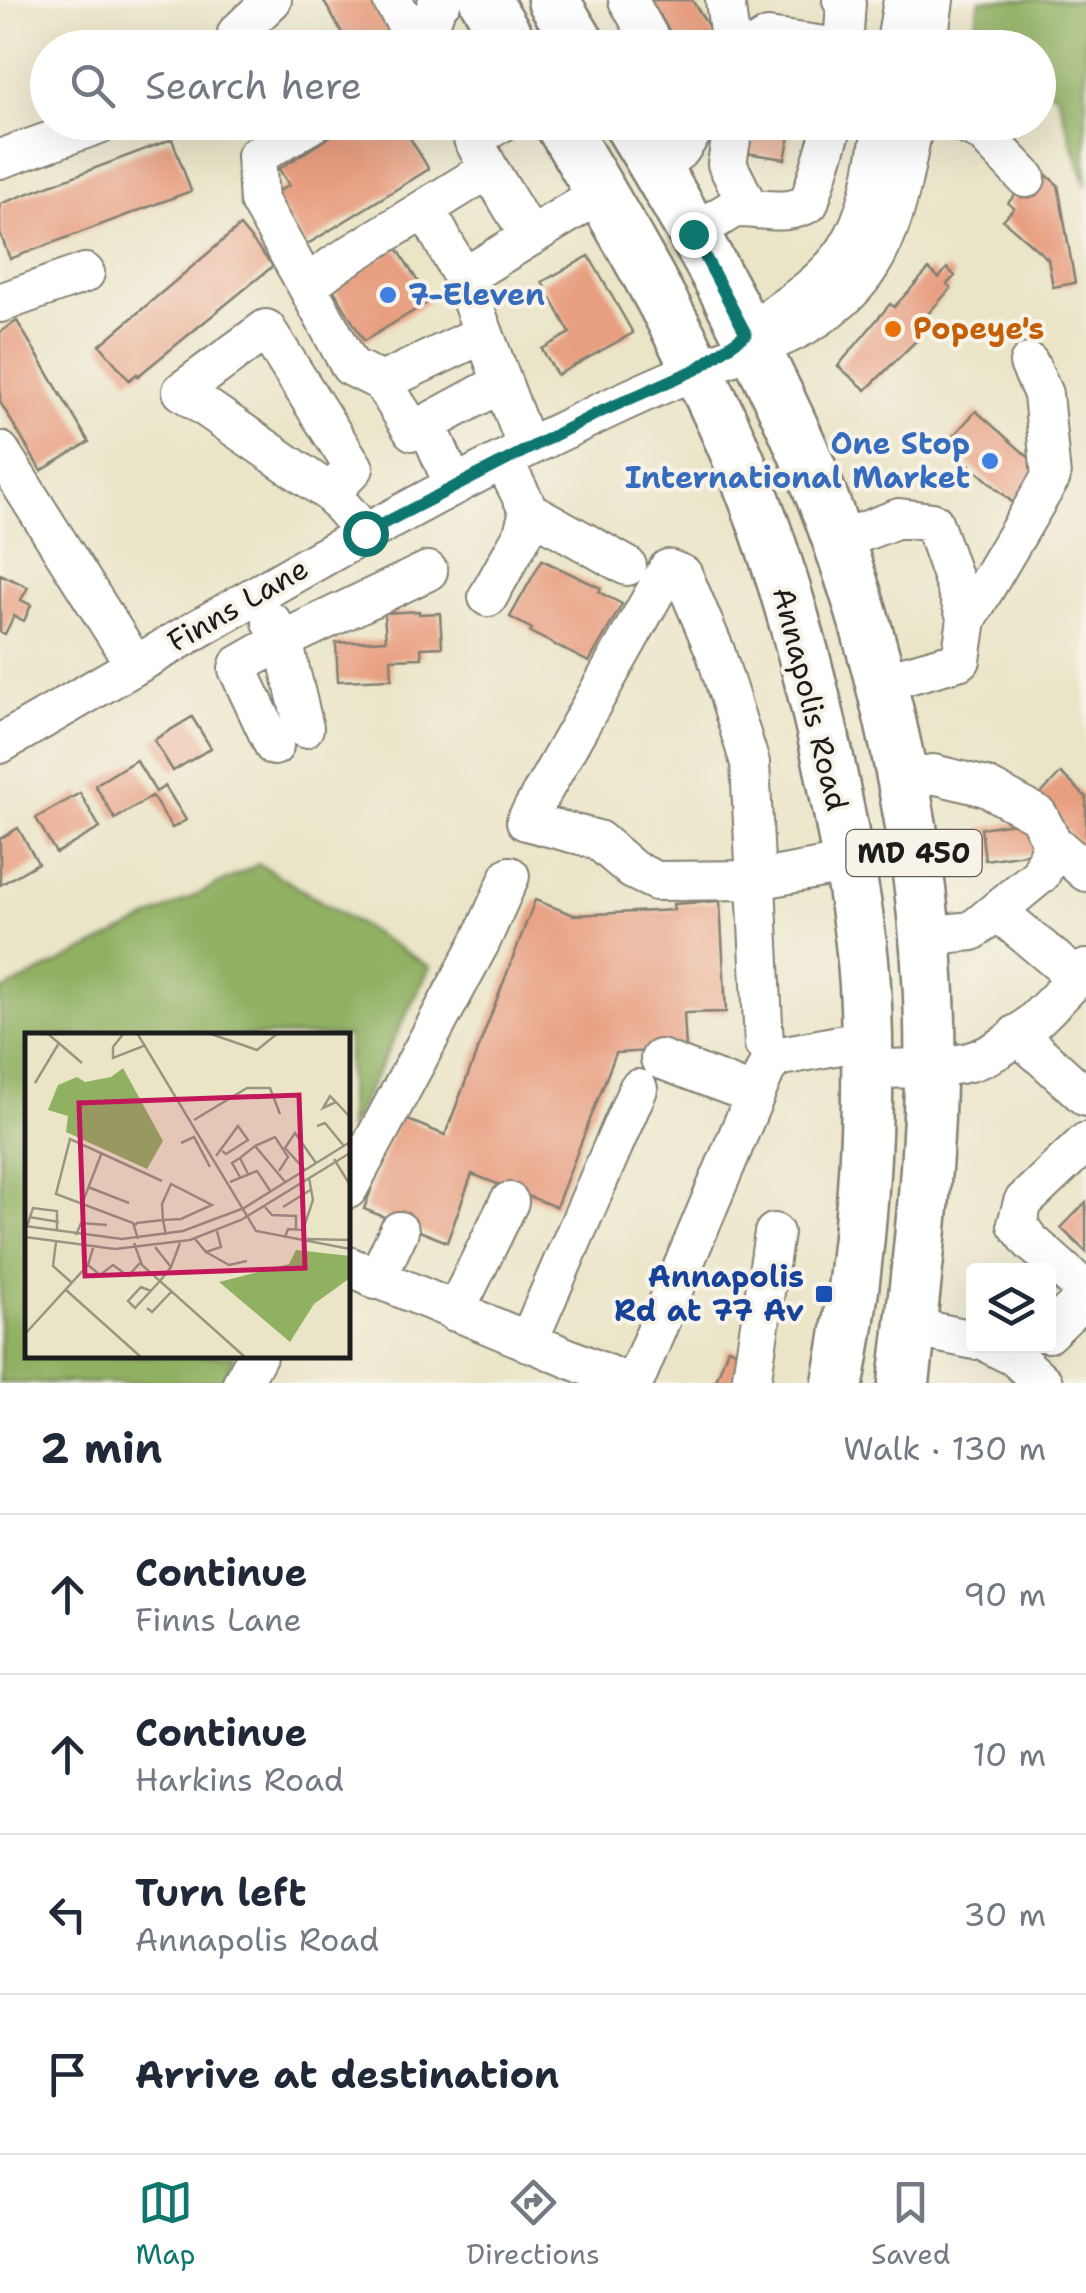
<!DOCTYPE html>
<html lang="en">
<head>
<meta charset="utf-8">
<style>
  body { margin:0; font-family:"Shantell Sans",sans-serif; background:#f6f6f7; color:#1f2937 }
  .controls { position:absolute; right:30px; bottom:30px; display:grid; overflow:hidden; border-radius:10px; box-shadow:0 10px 40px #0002 }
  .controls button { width:90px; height:90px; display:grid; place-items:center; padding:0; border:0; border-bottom:2px solid #e0e1e3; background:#fff; color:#1f2937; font:50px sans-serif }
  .stop { position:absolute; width:30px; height:30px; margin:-22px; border:8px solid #0f766e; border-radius:50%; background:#fff }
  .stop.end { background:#0f766e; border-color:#fff; box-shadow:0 2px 10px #0008 }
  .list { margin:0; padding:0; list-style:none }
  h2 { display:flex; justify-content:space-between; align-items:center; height:130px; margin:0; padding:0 40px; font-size:42px }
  h2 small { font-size:32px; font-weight:400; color:#747a83 }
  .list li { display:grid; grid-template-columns:65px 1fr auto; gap:30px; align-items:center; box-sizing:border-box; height:160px; padding:0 40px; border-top:2px solid #e0e1e3 }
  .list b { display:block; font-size:38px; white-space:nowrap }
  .list p { margin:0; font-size:32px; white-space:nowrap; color:#747a83 }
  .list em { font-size:32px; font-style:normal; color:#747a83 }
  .icon { flex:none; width:55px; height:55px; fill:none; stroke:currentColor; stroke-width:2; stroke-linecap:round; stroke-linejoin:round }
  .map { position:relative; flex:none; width:1086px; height:1383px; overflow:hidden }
  .search { position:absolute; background:#fff; box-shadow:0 10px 40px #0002; left:30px; right:30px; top:30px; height:110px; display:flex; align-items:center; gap:25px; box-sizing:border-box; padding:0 35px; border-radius:55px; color:#747a83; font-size:38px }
  .sheet { height:770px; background:#fff }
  nav { display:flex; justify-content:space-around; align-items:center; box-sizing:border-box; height:140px; border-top:2px solid #e0e1e3; background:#fff; font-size:28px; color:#747a83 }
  nav a { display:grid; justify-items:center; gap:5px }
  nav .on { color:#0f766e }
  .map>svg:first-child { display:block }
  .forest { fill:#90b062; stroke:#56663f; stroke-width:2.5 }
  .building { fill:#e89e80 }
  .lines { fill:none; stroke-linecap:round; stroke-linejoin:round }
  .minor-casing { stroke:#838072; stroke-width:42 }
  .major-casing { stroke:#838072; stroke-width:55 }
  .minor { stroke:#fff; stroke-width:38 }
  .major { stroke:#fff; stroke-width:50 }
  .route { stroke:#0f766e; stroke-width:12 }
  .shop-dot { fill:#3f7fe0; stroke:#f7f3e8; stroke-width:4 }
  .food-dot { fill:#e8710a; stroke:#f7f3e8; stroke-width:4 }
  .transit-dot { fill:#1a4fb4; stroke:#f7f3e8; stroke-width:4 }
  .labels { text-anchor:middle; stroke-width:8; stroke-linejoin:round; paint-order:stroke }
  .shield { fill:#f7f3e8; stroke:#5e5c59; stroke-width:2.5 }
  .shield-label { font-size:28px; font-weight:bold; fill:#1c1c1c }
  .shop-label { font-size:30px; font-weight:bold; fill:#366cbe; stroke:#f7f3e8; text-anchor:start }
  .food-label { font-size:30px; font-weight:bold; fill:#c56008; stroke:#f7f3e8; text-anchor:start }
  .street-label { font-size:30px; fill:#1c1c1c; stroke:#f7f3e8 }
  .transit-label { font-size:30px; font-weight:bold; fill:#164399; stroke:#f7f3e8; text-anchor:end }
  .inset-road { fill:none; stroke:#989583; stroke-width:2.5 }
  .view { fill:#c2185b; fill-opacity:0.15; stroke:#c2185b; stroke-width:5 }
  .inset-edge { fill:none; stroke:#1c1c1c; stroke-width:5 }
</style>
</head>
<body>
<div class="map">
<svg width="1086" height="1383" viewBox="0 0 1086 1383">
  <rect width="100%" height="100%" fill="#f7f3e8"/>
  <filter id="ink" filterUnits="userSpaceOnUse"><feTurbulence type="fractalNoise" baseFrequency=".01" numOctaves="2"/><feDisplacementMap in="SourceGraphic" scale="20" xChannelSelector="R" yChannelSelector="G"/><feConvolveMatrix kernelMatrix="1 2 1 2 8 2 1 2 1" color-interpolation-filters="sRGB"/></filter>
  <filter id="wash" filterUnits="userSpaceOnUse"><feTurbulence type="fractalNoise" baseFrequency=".0048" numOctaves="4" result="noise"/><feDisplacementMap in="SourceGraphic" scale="40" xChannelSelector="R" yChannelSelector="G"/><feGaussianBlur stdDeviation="2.25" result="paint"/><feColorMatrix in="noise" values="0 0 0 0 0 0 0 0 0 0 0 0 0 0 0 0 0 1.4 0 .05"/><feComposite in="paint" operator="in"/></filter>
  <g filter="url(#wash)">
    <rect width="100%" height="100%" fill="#eae5c7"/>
    <path class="forest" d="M980,0H1086V186L1057,95L1039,85L1038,48L971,47Z
      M259,864L430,967L348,1131V1036H28V1356H235L222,1383H0V992Z"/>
    <g id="blocks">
      <path class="building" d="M323,0H377L399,38L383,48H351Z
        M650,0H692L722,48H680Z
        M353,122H400L429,169L306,245L272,195L289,185L279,169Z
        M746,122H793L785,159L740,152Z
        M172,139L191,191L10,259L0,233V204Z
        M1043,172L1058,185L1075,283L1053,287L1048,259L1003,220L1014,208L1008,203L1027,181L1032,185Z
        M240,226L273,266L138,376L137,374L129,380L100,345Z
        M397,248L430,301L364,341L332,287Z
        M589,256L633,333L557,375L542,349L570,333L542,282Z
        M947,268L955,276L947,284L951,288L916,327L921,331L917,334L920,337L866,390L838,366L890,304L894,307L929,269L939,278Z
        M17,321L89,442L41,471L0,402V332Z
        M976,411L1043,470L1013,503L946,444Z
        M542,560L601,588L599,592L622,604L589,662L530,632L532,629L510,617Z
        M0,574L28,587L21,600L31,605L24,621L14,616L5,634L0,632Z
        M419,611V614L440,613L442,647L421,648L422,658L391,659L392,679L338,681L336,643L386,640L384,613Z
        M192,717L211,748L173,771L154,740Z
        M136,760L156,792L165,786L186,820L172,828L152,796L115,819L95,785Z
        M1061,773L1086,797V853L1038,797Z
        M80,793L100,828L56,853L36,818Z
        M1033,820L1038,852L985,860L981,828Z
        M18,828L38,863L0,885V839Z
        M535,900L574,915L674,910L673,904L720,901L726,1012L684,1013L686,1049L616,1053L556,1207L472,1174L447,1242L364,1209L398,1116L445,1135Z
        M1086,1202V1252L1061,1228Z
        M728,1348L743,1354L732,1383H715Z"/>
    </g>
  </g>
  <g filter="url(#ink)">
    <use href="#blocks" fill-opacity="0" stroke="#838072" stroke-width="2.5"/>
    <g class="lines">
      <defs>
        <path id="minor" d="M392,0L415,38
          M628,0L655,48
          M725,0L731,48
          M842,0L846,2L843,48
          M253,48L237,33L272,0
          M400,48L431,22L437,4L442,0
          M752,48L768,38L840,48
          M895,48L903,0
          M927,48L934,0
          M959,122L982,132L1026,178
          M0,159L105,122
          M656,168L681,149L699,122
          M489,169L530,237
          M734,208C762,207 784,217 809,203L834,122
          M426,209L463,278
          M716,219L734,208L743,196L727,164L734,122
          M307,286L259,201L256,156L314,122
          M0,303L85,273
          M483,334L382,382L413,431L500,384
          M744,336C778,311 822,286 846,250C870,213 876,165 883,122
          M382,382L350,366L307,286L334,265L489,169L473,139L502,122
          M427,424L454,486
          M527,448L463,278L601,193
          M0,451L135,665
          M330,493L354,468L266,329L182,391L330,493L365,533
          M529,511L627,566
          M836,542L899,518L933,522L967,619L961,660L879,683
          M488,597L523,534L529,511L503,460
          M967,619L1051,477L1043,394L1029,363
          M272,622L283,640L304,728
          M0,744C179,641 355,533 541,441C593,416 645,390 699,369C748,349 801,336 841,300C893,254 901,187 914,122
          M274,746L238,669L239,665L283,640L428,571
          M901,780L933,774L986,787L1038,815L1052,842L1041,874L972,931L924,936
          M1052,842L1086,872
          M997,911L1077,978
          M1017,1034L1086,1097
          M776,1057L764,1044L750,763L715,651L683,575L668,569L526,821L598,840L633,870L656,881L756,880L849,863
          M660,1059L755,1095
          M866,1069C900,1068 936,1070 969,1062C1015,1050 1053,1001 1086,969
          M348,1189L481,941L510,876
          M348,1266L628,1383
          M376,1280L399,1231
          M455,1312L509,1202
          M911,1327L974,1340
          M1048,1333L1076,1306L1084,1289L1030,1241L1017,1224L1023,1202L1086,1142
          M528,1342L638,1089
          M993,1346L1015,1357L1043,1383
          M242,1383L257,1356
          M634,1383L766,1069L776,1057L866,1040
          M751,1383L774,1233"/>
        <path id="major" d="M485,0L514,48
          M553,0L582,48
          M559,122C620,224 680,327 728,435C781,554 814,684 839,812C851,876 864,941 866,1006C871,1129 861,1263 838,1383
          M628,122C689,221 745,323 793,428C873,605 925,828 930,1022C933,1143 918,1263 904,1383"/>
      </defs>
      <use href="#minor" class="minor-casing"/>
      <use href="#major" class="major-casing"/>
      <use href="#minor" class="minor"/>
      <use href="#major" class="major"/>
    </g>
  </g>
  <g class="lines" filter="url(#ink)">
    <path class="route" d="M365,533L598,413L697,369L746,334L693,234"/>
  </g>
  <g class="shop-dot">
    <circle cx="388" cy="295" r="10"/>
    <circle cx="990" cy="461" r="10"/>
  </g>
  <circle class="food-dot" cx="893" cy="329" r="10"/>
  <rect class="transit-dot" x="814" y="1284" width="20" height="20" rx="5"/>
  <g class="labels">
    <rect class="shield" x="846.5" y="830" width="135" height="46" rx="8"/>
    <g class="shield-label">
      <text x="914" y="863">MD 450</text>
    </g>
    <g class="shop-label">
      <text x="408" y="305">7-Eleven</text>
      <text x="970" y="454" text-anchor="end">One Stop<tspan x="970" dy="34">International Market</tspan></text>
    </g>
    <g class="food-label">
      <text x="913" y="339">Popeye's</text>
    </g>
    <g class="street-label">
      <text transform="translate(238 605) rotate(-30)" y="10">Finns Lane</text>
      <text transform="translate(810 699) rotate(76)" y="10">Annapolis Road</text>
    </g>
    <g class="transit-label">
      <text x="804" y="1287">Annapolis<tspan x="804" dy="34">Rd at 77 Av</tspan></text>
    </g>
  </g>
  <g transform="translate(25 1033)">
    <rect width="325" height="325" fill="#eae5c7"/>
    <path d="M98,35L138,108L122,136L41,99L43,83L23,77L33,52L52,44L60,49L86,44ZM271,217L325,223V245L289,271L265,309L194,249L264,231Z" fill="#90b062"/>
    <path class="inset-road" d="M22,0L57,30M99,0L88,14V25L121,12M112,0L231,198L325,216M183,0L232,17L253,0M10,50L34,10M311,69L298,75L305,63L311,69L325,84M169,87L222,55H245L255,81M292,93L300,90L319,113M156,110L169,104L185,134M230,113L250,104L263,124L254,138M191,123L213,93L223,107L201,121L197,118M215,125L230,113L261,150M309,126L325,152M280,137L260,115L270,100L291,130M215,144L207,130L215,125L223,141M205,149L232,138L246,159M63,154L104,170M57,171L77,119M240,174L247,182L271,183V197M258,174L287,156M4,184L34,189M110,192L112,190L138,187L156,186L187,172L146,151L137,171L138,187L141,202M0,193L97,206L158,198L219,175L325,109M2,193L8,175L32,178V198M51,202L56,190L82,192M0,204L90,216L165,207L216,187L325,120M260,204L263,196L278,197L288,167L284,145M113,206L108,190L31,161L45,106L137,148M170,206L181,219L196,214L192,198M282,206L325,207M31,209L28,233L47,250M109,210L117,232L221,325M130,214L146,234L155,210M181,219L204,232L222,228M63,232L75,242L88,232L103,243L115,230M41,257L117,325M126,258L116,254L103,268L110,275L135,248L146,234M122,275L127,279L147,258M0,301L63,232L68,215"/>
    <path class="view" d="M274,62L280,235L60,243L54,70Z"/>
    <rect width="325" height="325" class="inset-edge"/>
  </g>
</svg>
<div class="controls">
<button><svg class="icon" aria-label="layers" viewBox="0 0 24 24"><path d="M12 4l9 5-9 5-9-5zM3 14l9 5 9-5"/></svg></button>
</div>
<div class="stop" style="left:365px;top:533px"></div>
<div class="stop end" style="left:693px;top:234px"></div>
<div class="search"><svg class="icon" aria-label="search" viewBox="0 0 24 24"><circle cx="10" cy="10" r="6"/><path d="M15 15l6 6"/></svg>Search here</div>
</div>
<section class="sheet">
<h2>2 min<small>Walk · 130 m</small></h2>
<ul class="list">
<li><svg class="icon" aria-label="ahead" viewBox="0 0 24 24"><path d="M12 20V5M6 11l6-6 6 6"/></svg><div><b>Continue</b><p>Finns Lane</p></div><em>90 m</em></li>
<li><svg class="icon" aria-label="ahead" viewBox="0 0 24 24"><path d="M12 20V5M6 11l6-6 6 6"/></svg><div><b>Continue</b><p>Harkins Road</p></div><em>10 m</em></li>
<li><svg class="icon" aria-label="left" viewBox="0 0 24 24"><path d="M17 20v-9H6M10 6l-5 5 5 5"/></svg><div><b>Turn left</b><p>Annapolis Road</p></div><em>30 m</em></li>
<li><svg class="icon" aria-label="arrive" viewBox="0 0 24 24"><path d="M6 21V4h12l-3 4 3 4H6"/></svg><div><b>Arrive at destination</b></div></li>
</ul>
</section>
<nav>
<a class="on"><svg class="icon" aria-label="map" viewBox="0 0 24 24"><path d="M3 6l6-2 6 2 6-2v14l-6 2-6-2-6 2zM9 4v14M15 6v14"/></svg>Map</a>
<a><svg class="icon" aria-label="directions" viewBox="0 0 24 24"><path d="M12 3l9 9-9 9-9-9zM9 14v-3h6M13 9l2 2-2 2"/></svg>Directions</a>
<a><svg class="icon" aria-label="saved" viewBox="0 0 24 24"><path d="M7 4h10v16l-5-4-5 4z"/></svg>Saved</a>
</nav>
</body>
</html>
